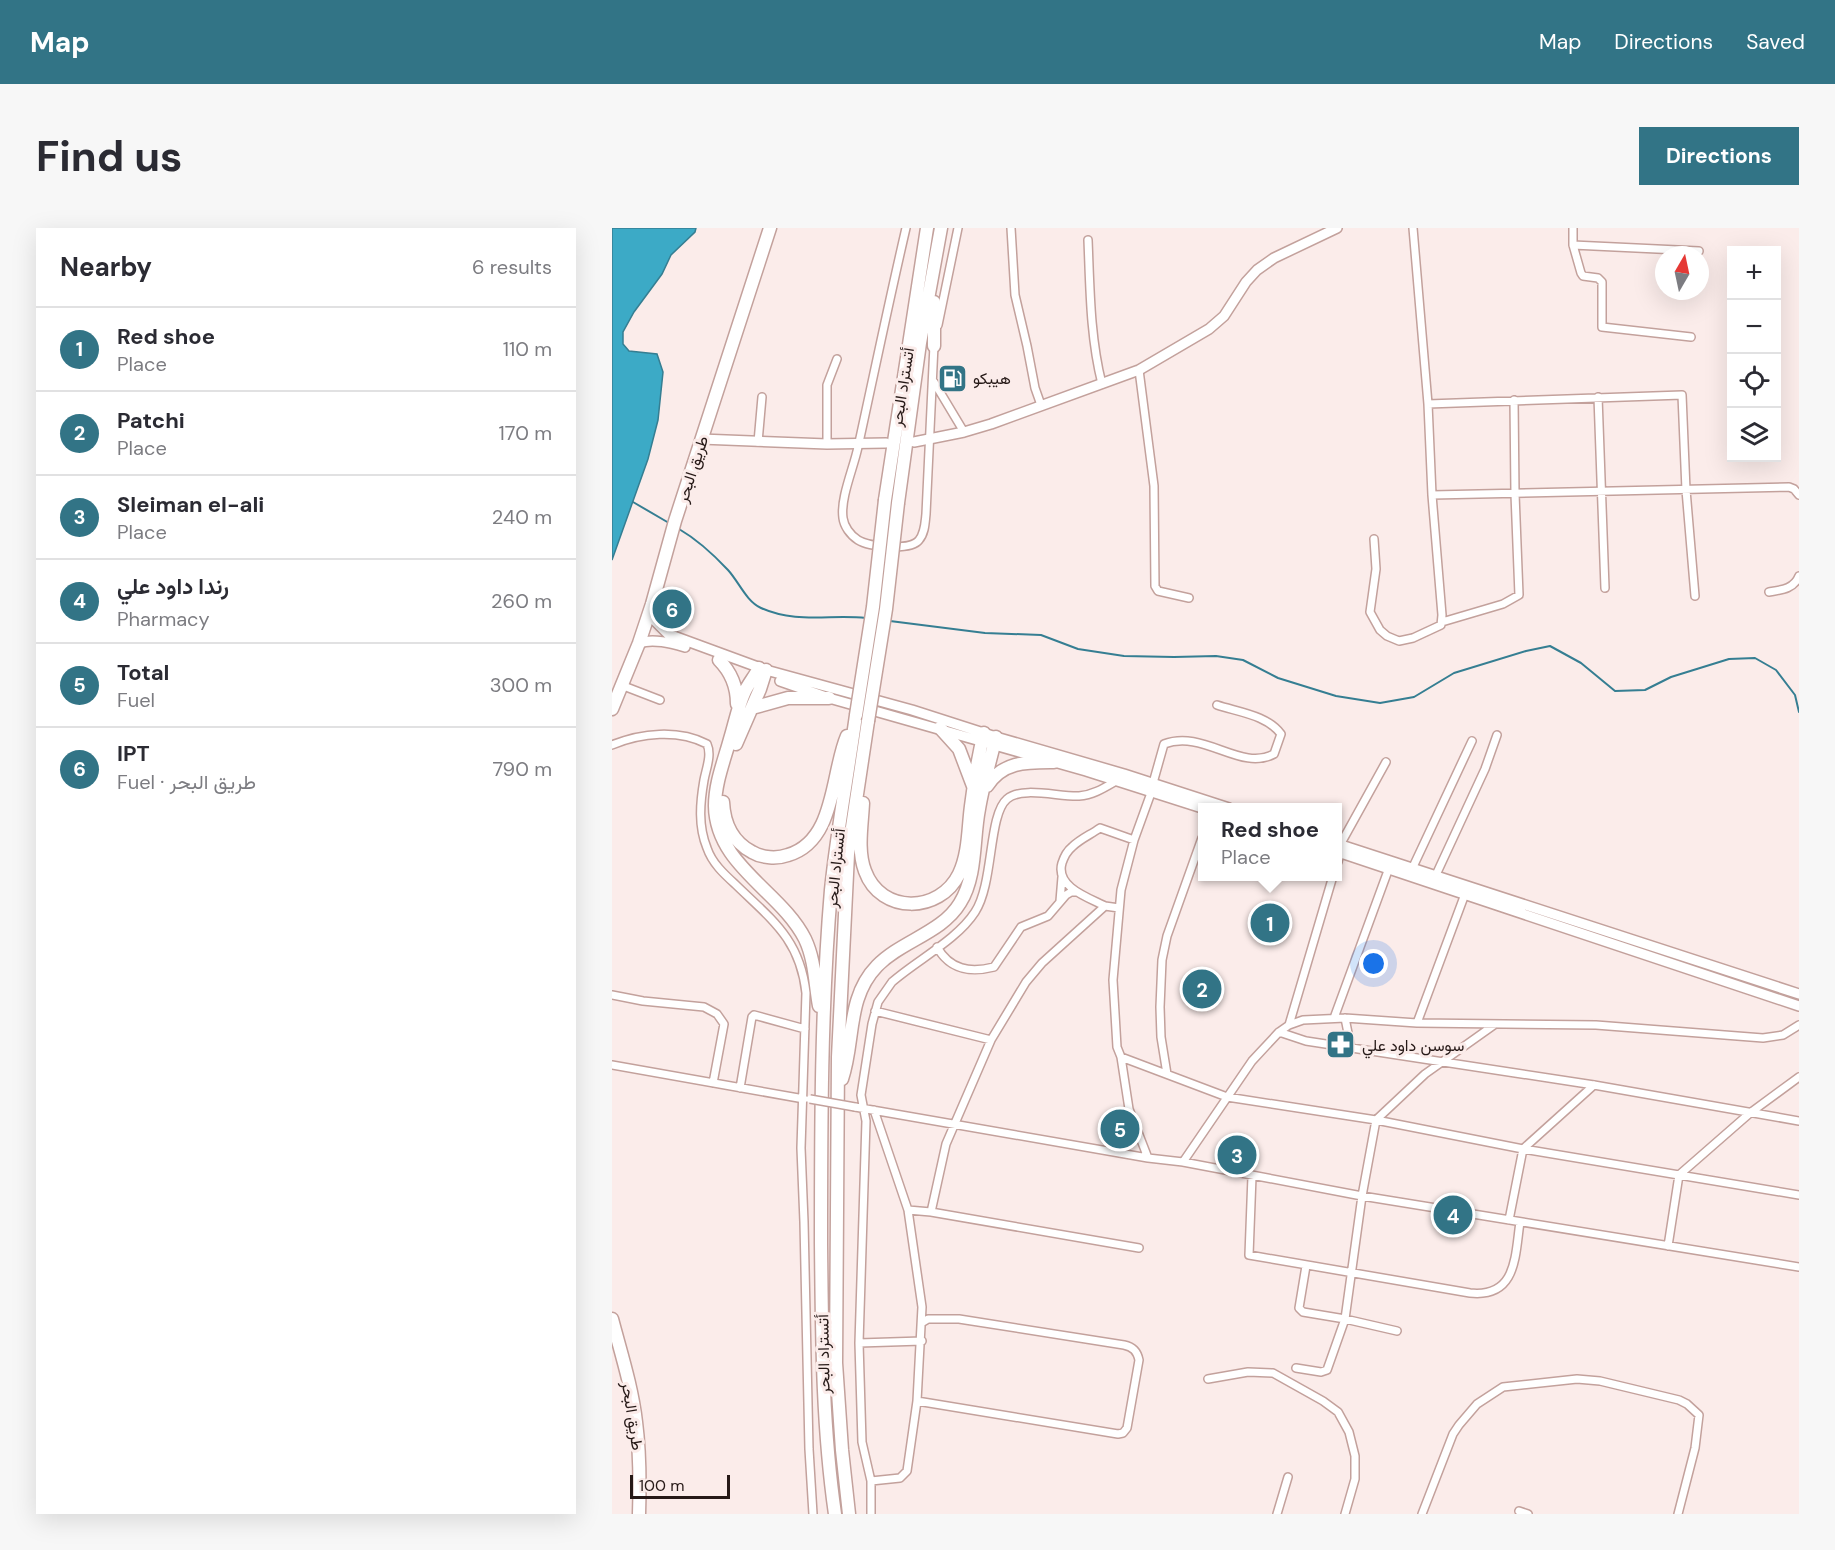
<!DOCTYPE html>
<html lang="en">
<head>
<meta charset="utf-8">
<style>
  body { margin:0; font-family:"DM Sans",Vazirmatn,sans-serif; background:#f7f7f7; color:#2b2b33 }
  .controls { position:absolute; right:18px; top:18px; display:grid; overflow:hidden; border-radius:0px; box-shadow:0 6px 24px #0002 }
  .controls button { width:54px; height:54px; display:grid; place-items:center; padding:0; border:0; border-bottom:2px solid #e1e1e2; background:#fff; color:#2b2b33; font:30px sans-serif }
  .compass { position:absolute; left:1043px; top:18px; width:54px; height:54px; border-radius:50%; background:#fff; box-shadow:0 6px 24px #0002; rotate:9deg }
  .scale { position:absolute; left:18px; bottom:15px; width:100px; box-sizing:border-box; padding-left:6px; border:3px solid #261917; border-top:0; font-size:16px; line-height:21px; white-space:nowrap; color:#261917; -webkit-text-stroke:4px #fbecea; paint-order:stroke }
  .you { position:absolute; left:762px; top:736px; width:21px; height:21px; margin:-15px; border:4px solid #fff; border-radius:50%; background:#1a73e8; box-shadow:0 0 0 9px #1a73e833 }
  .badge { display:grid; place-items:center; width:39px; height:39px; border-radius:50%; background:#327486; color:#fff; font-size:20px; font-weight:700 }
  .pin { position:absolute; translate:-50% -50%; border:3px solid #fff; box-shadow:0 2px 6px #0006 }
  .popup { position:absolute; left:586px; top:575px; width:144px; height:78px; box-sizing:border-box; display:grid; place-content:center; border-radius:0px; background:#fff; filter:drop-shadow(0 2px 4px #0005); font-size:20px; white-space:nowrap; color:#7c7c81 }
  .popup b { font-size:22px; color:#2b2b33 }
  .popup::after { content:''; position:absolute; left:50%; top:100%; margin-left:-12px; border:12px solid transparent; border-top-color:#fff }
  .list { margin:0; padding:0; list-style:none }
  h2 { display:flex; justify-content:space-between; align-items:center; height:78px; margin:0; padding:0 24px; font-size:26px }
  h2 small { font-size:20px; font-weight:400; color:#7c7c81 }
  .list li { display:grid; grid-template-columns:39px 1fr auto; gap:18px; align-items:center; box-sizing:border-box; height:84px; padding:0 24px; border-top:2px solid #e1e1e2 }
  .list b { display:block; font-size:22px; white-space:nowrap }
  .list p { margin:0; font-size:20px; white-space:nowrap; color:#7c7c81 }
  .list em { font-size:20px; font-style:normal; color:#7c7c81 }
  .icon { flex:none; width:33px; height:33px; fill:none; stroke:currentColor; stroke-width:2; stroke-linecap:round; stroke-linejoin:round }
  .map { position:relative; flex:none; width:1187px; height:1286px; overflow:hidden; border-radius:0px }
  header { display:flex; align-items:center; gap:36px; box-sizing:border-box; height:84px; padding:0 30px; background:#327486; color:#fff }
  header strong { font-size:28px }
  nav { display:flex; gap:33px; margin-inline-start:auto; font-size:21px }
  .intro { display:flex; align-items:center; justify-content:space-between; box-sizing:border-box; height:144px; padding:0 36px }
  h1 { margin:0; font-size:42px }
  .button { padding:15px 27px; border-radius:0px; background:#327486; color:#fff; font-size:21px; font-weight:700 }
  main { display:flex; gap:36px; padding:0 36px }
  aside { flex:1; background:#fff; border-radius:0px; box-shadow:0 6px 24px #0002 }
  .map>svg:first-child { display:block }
  .water { fill:#3caac6; stroke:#357e92; stroke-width:1.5 }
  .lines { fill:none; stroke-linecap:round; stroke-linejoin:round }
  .stream { stroke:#357e92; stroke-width:2 }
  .street-casing { stroke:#c3a19c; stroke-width:10 }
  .secondary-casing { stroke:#c3a19c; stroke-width:12 }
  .highway-casing { stroke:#c3a19c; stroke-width:15 }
  .street { stroke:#fff; stroke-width:7 }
  .secondary { stroke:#fff; stroke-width:9 }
  .highway { stroke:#fff; stroke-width:12 }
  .street-bridge-casing { stroke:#c3a19c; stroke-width:10; stroke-linecap:butt }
  .highway-bridge-casing { stroke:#c3a19c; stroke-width:15; stroke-linecap:butt }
  .street-bridge { stroke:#fff; stroke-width:7 }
  .highway-bridge { stroke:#fff; stroke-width:12 }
  .labels { text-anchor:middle; stroke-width:6; stroke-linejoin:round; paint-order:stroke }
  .poi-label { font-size:16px; fill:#261917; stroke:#fbecea; text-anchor:start }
  .street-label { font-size:16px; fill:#261917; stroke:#fbecea }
</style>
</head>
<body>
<header>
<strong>Map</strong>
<nav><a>Map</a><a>Directions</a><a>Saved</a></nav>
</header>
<div class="intro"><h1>Find us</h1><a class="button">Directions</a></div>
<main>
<aside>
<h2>Nearby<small>6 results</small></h2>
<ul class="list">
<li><span class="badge">1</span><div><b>Red shoe</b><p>Place</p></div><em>110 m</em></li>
<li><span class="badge">2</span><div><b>Patchi</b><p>Place</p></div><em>170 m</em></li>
<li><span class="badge">3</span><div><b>Sleiman el-ali</b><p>Place</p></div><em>240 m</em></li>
<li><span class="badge">4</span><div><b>رندا داود علي</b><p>Pharmacy</p></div><em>260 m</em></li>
<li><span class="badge">5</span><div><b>Total</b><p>Fuel</p></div><em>300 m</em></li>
<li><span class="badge">6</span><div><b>IPT</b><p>Fuel · طريق البحر</p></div><em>790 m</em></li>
</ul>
</aside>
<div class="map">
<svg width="1187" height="1286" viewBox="0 0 1187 1286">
  <rect width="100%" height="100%" fill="#fbecea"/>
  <path class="water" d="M0,0H84L83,4L59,27L50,46L22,84L11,104V116L17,123L45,126L51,144L46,192L36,231L0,332Z"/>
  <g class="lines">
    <path class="stream" d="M21,274L57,295
      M67,301C86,312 101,326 116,342C127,354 134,373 149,380C184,396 219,386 254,390
      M278,393L373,405L429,407L466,421L512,428L562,429L604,428L631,432L666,450L724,468L768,475L802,469L842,445L914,423L938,418L969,435L1003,463L1033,462L1059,449L1117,431L1143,430L1164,442L1183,467L1187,484"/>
    <defs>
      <path id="street" d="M294,0C277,73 262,146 246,219C242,239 228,270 231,290C232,298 238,307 246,312C257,319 299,323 307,312C313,305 313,295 314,286L322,117
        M399,0L403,67L415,118L423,160L429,177
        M961,0V17L969,45L971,48L986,50L990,54V99L1079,109
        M476,12C478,59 478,109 490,156
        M961,17L1087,23
        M326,97L346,0
        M527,142L542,258L543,358L546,363L577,370
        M322,154L352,204
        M986,169L993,360
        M816,176L1070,167L1074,262L1083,368
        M146,214L150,169
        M215,216V157L225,131
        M820,267L1177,259L1182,261L1187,267
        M762,311L764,341L758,384L768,402L775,408L787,413L801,410L829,397L830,387L820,267L816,176L801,0
        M1157,364C1169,362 1182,361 1187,348
        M830,394L891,376L907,367L903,266L902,172
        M9,457L48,472
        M0,517C29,505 66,501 95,516C100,527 94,541 92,552C88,575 86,598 95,620C100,635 112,646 123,656C160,692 188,711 194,765L189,920L192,994L197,1221L201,1286
        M541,555L552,516C592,501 628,544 662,526L669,506C655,487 626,484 605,477
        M728,617L774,534
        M726,634L728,625
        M800,641L860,513
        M823,649L873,541L885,507
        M448,673L450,649
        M493,678C477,670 443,659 450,635C452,629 455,623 460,619C468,611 478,607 488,600L522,612
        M325,719C338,742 358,745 382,739L409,699L436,688L454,667L459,664H464
        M0,767L31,773L92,779L105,786L112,796L101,855
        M263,783L379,812
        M722,790L777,640
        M733,790L739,820
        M805,795L853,666
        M677,797L721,648
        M667,804L694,813L982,857L1187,893
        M509,829L615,869L764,892L911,921L1187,967
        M0,837L192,871
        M555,846L549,809L548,779L550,732L555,708L590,610
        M128,860L140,789L142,787L193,801
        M243,879L536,930L571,934L750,968L1187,1039
        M536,930L517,881L509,829L505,819L501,752L509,662L522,612L539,565
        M571,934L640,833L667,804L677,797L691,792L733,790L805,795L984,797L1151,810L1171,807L1187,797
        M640,948L637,1027L858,1065C905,1070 903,1028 908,994
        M296,982L319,984L334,916L379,812L414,754L430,735L493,678L507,680
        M319,984L527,1020
        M897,992L911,921L982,857
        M1056,1018L1067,947L1138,885L1187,849
        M694,1038L687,1080L691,1084L733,1091L750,968L764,892L813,846L882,797
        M247,1115L310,1113
        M684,1140L709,1144L715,1142L733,1091L785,1103
        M596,1151L636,1144L661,1145L711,1173L726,1184L737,1204L743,1228V1251L733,1286
        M305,1173L506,1206L511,1205L515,1200L527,1132C525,1123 521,1119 512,1117L347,1091H316L311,1094
        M259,1253L288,1250L295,1243L305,1173L310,1079L296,982L262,882
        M907,1283L916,1286
        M259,1286V1253L250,1214L247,1115L254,893L249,867L260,796L266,774L280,754C305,732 345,712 363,684C382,655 376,587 395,571C410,558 447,569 467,568C481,567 492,560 504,553
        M665,1286L676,1249
        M810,1286L841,1206L847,1197L865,1176L891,1159L965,1151L988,1153L1067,1172L1075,1176L1087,1187L1083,1220L1066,1286"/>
      <path id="secondary" d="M89,211L215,216L274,215
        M302,214L352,204L379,196L527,142L597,101L612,88L634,54L645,42L662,30L725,0
        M40,378L42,392L56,406L154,442L300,482L384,509L512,546L617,580
        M27,415C41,410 59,415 73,419
        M168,453L217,470L474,543L590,580
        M726,616L1187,766
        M726,624L1187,778"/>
      <path id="highway" d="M322,74V118
        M273,272L315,0
        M286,275L308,115L329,0
        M107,432C119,444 125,459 125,476
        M147,440C143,448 137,455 133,463C126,478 123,495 118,511C112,533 103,555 103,578C104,638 169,663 193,711C203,732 203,756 207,778
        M140,480L176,470H217
        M0,481L27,415L40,376L63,293L158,0
        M328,500L347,521L361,558
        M124,516L148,461L154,442
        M375,558C391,533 415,534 442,534
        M111,574C112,595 121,614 140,624C150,630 165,631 176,627C224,613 219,545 235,508
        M251,575C250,597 245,622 253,643C269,687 328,685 347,646C357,625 356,600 359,578C362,554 366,529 372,505
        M230,851C243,813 234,770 265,738C289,713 330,705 348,675C365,648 361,611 367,581C371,557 378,533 384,509
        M0,1091C9,1125 20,1159 24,1194C28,1225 28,1255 27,1286
        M223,1286C210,1196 210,1106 209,1015C209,897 209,779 219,662C225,603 236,545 244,487
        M237,1286L230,1222L224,1135L226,829L236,626L256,493"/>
    </defs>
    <use href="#street" class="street-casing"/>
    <use href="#secondary" class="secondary-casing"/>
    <use href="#highway" class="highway-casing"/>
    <use href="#street" class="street"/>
    <use href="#secondary" class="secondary"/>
    <use href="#highway" class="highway"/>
    <defs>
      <path id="street-bridge" d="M198,871L243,879"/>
      <path id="highway-bridge" d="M244,487L261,379L273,272
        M256,493L274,381L286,275"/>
    </defs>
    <use href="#street-bridge" class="street-bridge-casing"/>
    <use href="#highway-bridge" class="highway-bridge-casing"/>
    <use href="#street-bridge" class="street-bridge"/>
    <use href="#highway-bridge" class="highway-bridge"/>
  </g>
  <defs>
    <symbol id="fuel-square" viewBox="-11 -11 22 22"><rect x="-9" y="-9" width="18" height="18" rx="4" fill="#327486" stroke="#fbecea"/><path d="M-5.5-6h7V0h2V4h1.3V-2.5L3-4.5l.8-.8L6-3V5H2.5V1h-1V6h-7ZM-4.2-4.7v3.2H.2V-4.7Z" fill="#fff"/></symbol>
    <symbol id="pharmacy-square" viewBox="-11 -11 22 22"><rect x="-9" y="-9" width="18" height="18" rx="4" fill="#327486" stroke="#fbecea"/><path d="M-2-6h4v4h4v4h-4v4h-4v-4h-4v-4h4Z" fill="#fff"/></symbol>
  </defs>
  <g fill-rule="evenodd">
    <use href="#fuel-square" x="324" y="134" width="33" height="33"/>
    <use href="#pharmacy-square" x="712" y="800" width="33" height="33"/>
  </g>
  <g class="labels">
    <g class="poi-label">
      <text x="361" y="156">هيبكو</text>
      <text x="750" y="823">سوسن داود علي</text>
    </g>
    <g class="street-label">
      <text transform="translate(290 159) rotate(-81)" y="6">أتستراد البحر</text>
      <text transform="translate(80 241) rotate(-72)" y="6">طريق البحر</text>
      <text transform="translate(223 640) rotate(-84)" y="6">أتستراد البحر</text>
      <text transform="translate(211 1126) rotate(-91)" y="6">أتستراد البحر</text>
      <text transform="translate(21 1188) rotate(81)" y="6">طريق البحر</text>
    </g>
  </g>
</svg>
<div class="controls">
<button>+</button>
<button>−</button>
<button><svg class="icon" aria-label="locate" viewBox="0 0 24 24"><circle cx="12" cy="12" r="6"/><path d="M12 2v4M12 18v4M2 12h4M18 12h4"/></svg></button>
<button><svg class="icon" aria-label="layers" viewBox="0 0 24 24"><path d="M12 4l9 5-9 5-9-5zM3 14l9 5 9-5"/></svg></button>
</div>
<svg class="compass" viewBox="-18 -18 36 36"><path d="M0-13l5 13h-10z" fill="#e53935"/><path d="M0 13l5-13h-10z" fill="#7c7c81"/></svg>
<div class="scale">100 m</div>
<div class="you"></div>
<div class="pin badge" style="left:658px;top:695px">1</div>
<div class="popup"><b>Red shoe</b>Place</div>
<div class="pin badge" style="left:590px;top:761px">2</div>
<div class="pin badge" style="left:625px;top:927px">3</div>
<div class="pin badge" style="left:841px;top:987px">4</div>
<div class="pin badge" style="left:508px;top:901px">5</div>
<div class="pin badge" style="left:60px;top:381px">6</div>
</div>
</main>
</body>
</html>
